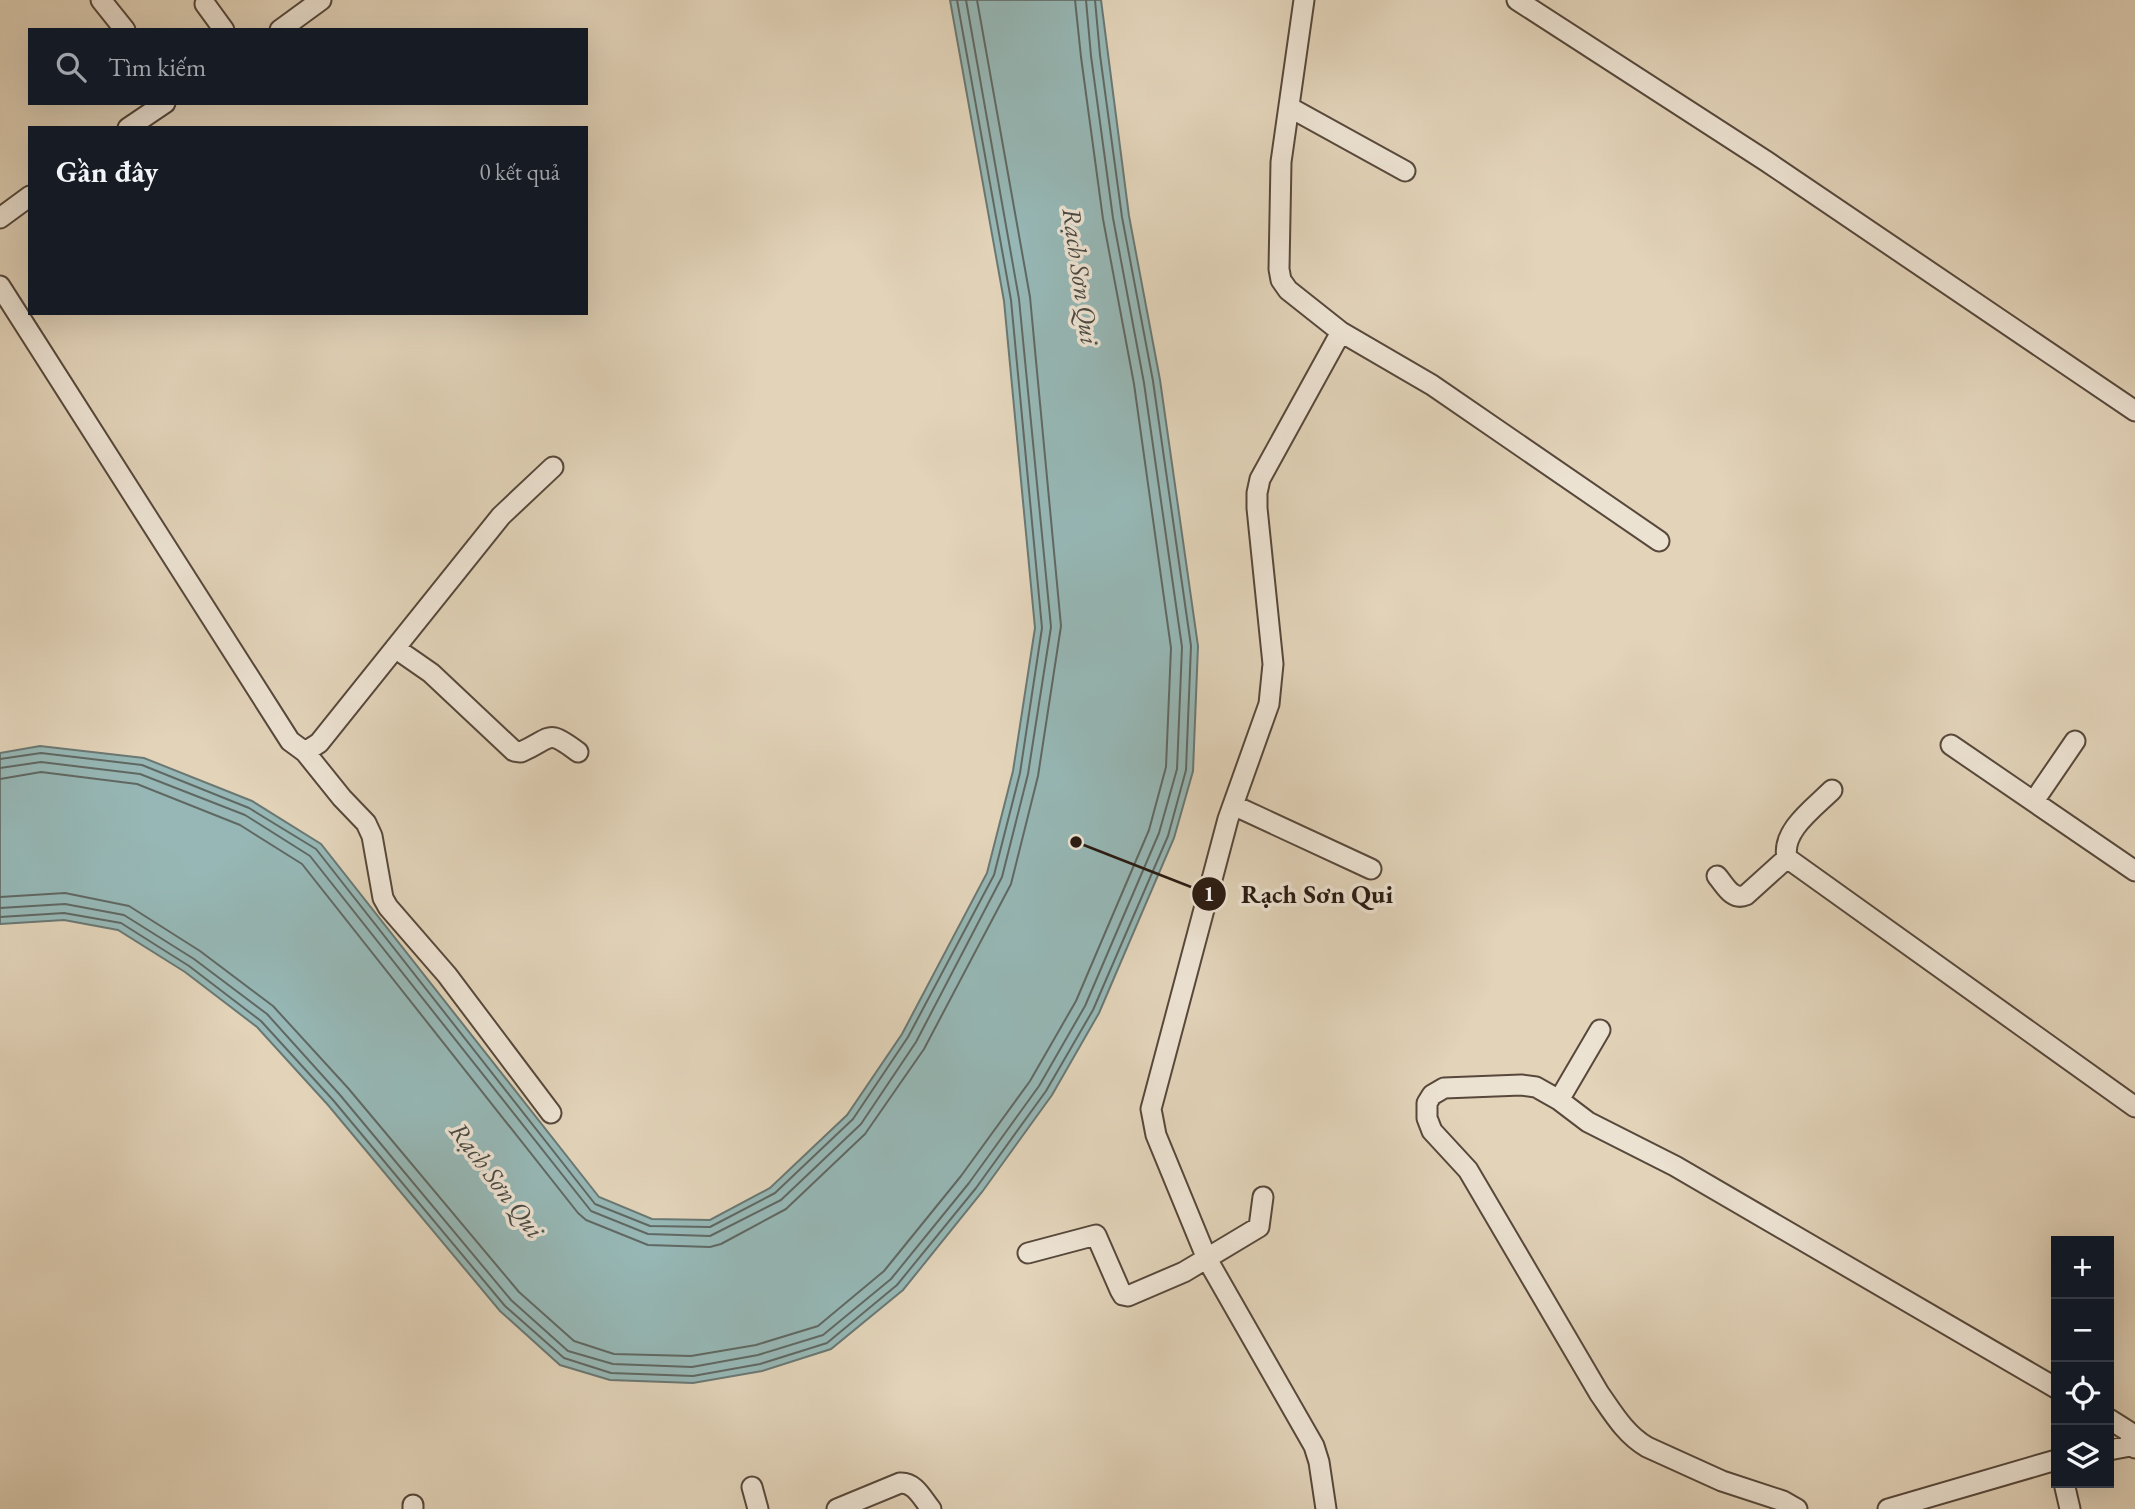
<!DOCTYPE html>
<html lang="vi">
<head>
<meta charset="utf-8">
<style>
  body { margin:0; font-family:"EB Garamond",serif; background:#20242c; color:#f1f3f6 }
  .controls { position:absolute; right:21px; bottom:21px; display:grid; overflow:hidden; border-radius:0px; box-shadow:0 7px 28px #0002 }
  .controls button { width:63px; height:63px; display:grid; place-items:center; padding:0; border:0; border-bottom:2px solid #363941; background:#171b24; color:#f1f3f6; font:35px sans-serif }
  .list { margin:0; padding:0; list-style:none }
  h2 { display:flex; justify-content:space-between; align-items:center; height:91px; margin:0; padding:0 28px; font-size:30px }
  h2 small { font-size:23px; font-weight:400; color:#9ea1a6 }
  .icon { flex:none; width:38px; height:38px; fill:none; stroke:currentColor; stroke-width:2; stroke-linecap:round; stroke-linejoin:round }
  .map { position:relative; flex:none; width:2135px; height:1509px; overflow:hidden }
  .search { position:absolute; background:#171b24; box-shadow:0 7px 28px #0002; left:28px; top:28px; width:560px; height:77px; display:flex; align-items:center; gap:18px; box-sizing:border-box; padding:0 24px; border-radius:0px; color:#9ea1a6; font-size:26px }
  .panel { position:absolute; background:#171b24; box-shadow:0 7px 28px #0002; left:28px; top:126px; width:560px; height:189px; border-radius:0px }
  .map>svg:first-child { display:block }
  .water { fill:#96b7b5; stroke:#6a7873; stroke-width:2 }
  .lines { fill:none; stroke-linecap:round; stroke-linejoin:round }
  .shore { stroke:#606863; stroke-width:2 }
  .minor-casing { stroke:#57483b; stroke-width:23 }
  .minor { stroke:#ece2d2; stroke-width:19 }
  .labels { text-anchor:middle; stroke-width:7; stroke-linejoin:round; paint-order:stroke }
  .water-label { font-size:26px; font-style:italic; fill:#4a4942; stroke:#ece2d2 }
  .leader { fill:none; stroke:#291a11; stroke-width:2.5 }
  .callout-dot { fill:#291a11; stroke:#ece2d2; stroke-width:2.5 }
  .mark-label { font-size:21px; text-anchor:middle; font-weight:bold; fill:#fff }
  .callout-label { font-size:26px; text-anchor:middle; font-weight:bold; fill:#291a11; stroke:#ece2d2; stroke-width:7; stroke-linejoin:round; paint-order:stroke }
</style>
</head>
<body>
<div class="map">
<svg width="2135" height="1509" viewBox="0 0 2135 1509">
  <rect width="100%" height="100%" fill="#e2d3b9"/>
  <filter id="stains"><feTurbulence type="fractalNoise" baseFrequency=".00286" numOctaves="4"/><feColorMatrix values="0 0 0 0 .2 0 0 0 0 .09 0 0 0 0 .02 0 0 0 .5 -.17"/></filter>
  <radialGradient id="worn" r=".72"><stop offset=".6" stop-color="#630" stop-opacity="0"/><stop offset="1" stop-color="#630" stop-opacity=".3"/></radialGradient>
  <path class="water" d="M950,0H1101L1129,216L1160,380L1198,646L1193,771L1174,838L1099,1013L1052,1095L982,1192L903,1290L831,1349L762,1371L693,1383L610,1380L560,1365L500,1311L328,1105L257,1027L185,972L118,930L64,920L0,924V753L40,746L144,758L252,801L321,844L599,1197L652,1219L710,1220L770,1188L847,1115L902,1034L987,873L1013,771L1035,628L1004,301Z"/>
  <g class="lines">
    <path class="shore" d="M0,759L41,753L142,765L249,808L316,849L595,1204L650,1226L710,1227L775,1193L853,1119L908,1037L994,875L1020,773L1042,628L1011,300L957,0
      M0,768L41,762L140,774L245,815L310,856L591,1211L648,1234L710,1236L781,1200L861,1124L916,1042L1002,877L1028,774L1051,627L1019,299L966,0
      M0,779L41,772L137,784L240,825L302,864L578,1213L586,1220L648,1245L710,1247L721,1244L786,1209L865,1134L924,1049L1011,884L1038,776L1061,626L1030,297L977,0
      M0,897L65,893L129,906L200,951L273,1006L348,1088L519,1292L574,1341L614,1354L691,1356L756,1345L818,1326L884,1271L961,1176L1030,1081L1076,1001L1149,830L1166,767L1171,648L1134,384L1103,219L1081,57L1075,0
      M0,908L65,904L124,915L194,959L267,1014L340,1095L511,1300L568,1351L613,1364L692,1367L758,1355L823,1335L891,1279L969,1183L1039,1086L1085,1006L1159,833L1177,769L1182,647L1144,383L1113,218L1091,56L1086,0
      M0,917L64,913L121,923L189,966L261,1021L333,1100L505,1306L564,1358L611,1373L693,1376L760,1364L827,1343L897,1285L976,1188L1046,1091L1093,1010L1168,836L1186,770L1191,646L1153,381L1122,217L1100,55L1095,0"/>
    <defs>
      <path id="minor" d="M101,0L125,30
        M1304,0L1281,162L1279,269L1281,280L1288,290L1341,332L1260,479L1257,493V508L1273,664L1269,704L1228,819L1151,1109L1156,1135L1207,1259L1314,1446L1319,1462L1326,1509
        M1517,0L1766,161L2135,411
        M205,4L224,30
        M280,30L321,0
        M1289,107L1405,171
        M128,128L165,103
        M0,218L30,196
        M0,286L290,741L305,752L342,798L366,823L372,836L383,898L388,907L447,975L551,1113
        M1341,332L1432,385L1659,541
        M395,648L431,673L514,751L521,752C553,738 546,728 578,752
        M1951,745L2135,871
        M305,752L319,743L501,516L553,467
        M1832,790C1814,808 1781,831 1787,858L2135,1107
        M2034,801L2075,741
        M1233,805L1371,869
        M1717,876C1725,885 1732,901 1746,895L1787,858
        M1559,1100L1600,1030
        M1028,1253L1096,1235L1120,1290L1123,1295L1128,1296L1184,1272L1259,1227L1263,1197
        M2109,1419L2128,1431L2135,1448
        M2109,1450L2135,1445
        M2064,1483L2070,1509
        M752,1487L758,1509
        M413,1505V1509
        M837,1509L900,1483C915,1482 922,1498 931,1509
        M1797,1509L1783,1501L1722,1481L1647,1447C1625,1434 1613,1413 1599,1393L1468,1170L1432,1131L1427,1118V1103L1432,1095L1444,1088L1521,1085L1536,1087L1559,1100L1588,1122L1675,1166L2056,1388
        M1888,1509L2056,1460"/>
    </defs>
    <use href="#minor" class="minor-casing"/>
    <use href="#minor" class="minor"/>
  </g>
  <g class="labels">
    <g class="water-label">
      <text transform="translate(1081 276) rotate(82)" y="9">Rạch Sơn Qui</text>
      <text transform="translate(497 1180) rotate(53)" y="9">Rạch Sơn Qui</text>
    </g>
  </g>
  <path class="leader" d="M1076 842L1209 894"/>
  <g class="callout-dot">
    <circle cx="1076" cy="842" r="7"/>
    <circle cx="1209" cy="894" r="18"/>
  </g>
  <g class="mark-label">
    <text x="1209" y="901">1</text>
  </g>
  <g class="callout-label">
    <text x="1317" y="903">Rạch Sơn Qui</text>
  </g>
  <rect width="100%" height="100%" filter="url(#stains)"/>
  <rect width="100%" height="100%" fill="url(#worn)"/>
</svg>
<div class="controls">
<button>+</button>
<button>−</button>
<button><svg class="icon" aria-label="locate" viewBox="0 0 24 24"><circle cx="12" cy="12" r="6"/><path d="M12 2v4M12 18v4M2 12h4M18 12h4"/></svg></button>
<button><svg class="icon" aria-label="layers" viewBox="0 0 24 24"><path d="M12 4l9 5-9 5-9-5zM3 14l9 5 9-5"/></svg></button>
</div>
<div class="search"><svg class="icon" aria-label="search" viewBox="0 0 24 24"><circle cx="10" cy="10" r="6"/><path d="M15 15l6 6"/></svg>Tìm kiếm</div>
<section class="panel">
<h2>Gần đây<small>0 kết quả</small></h2>
<ul class="list">
</ul>
</section>
</div>
</body>
</html>
